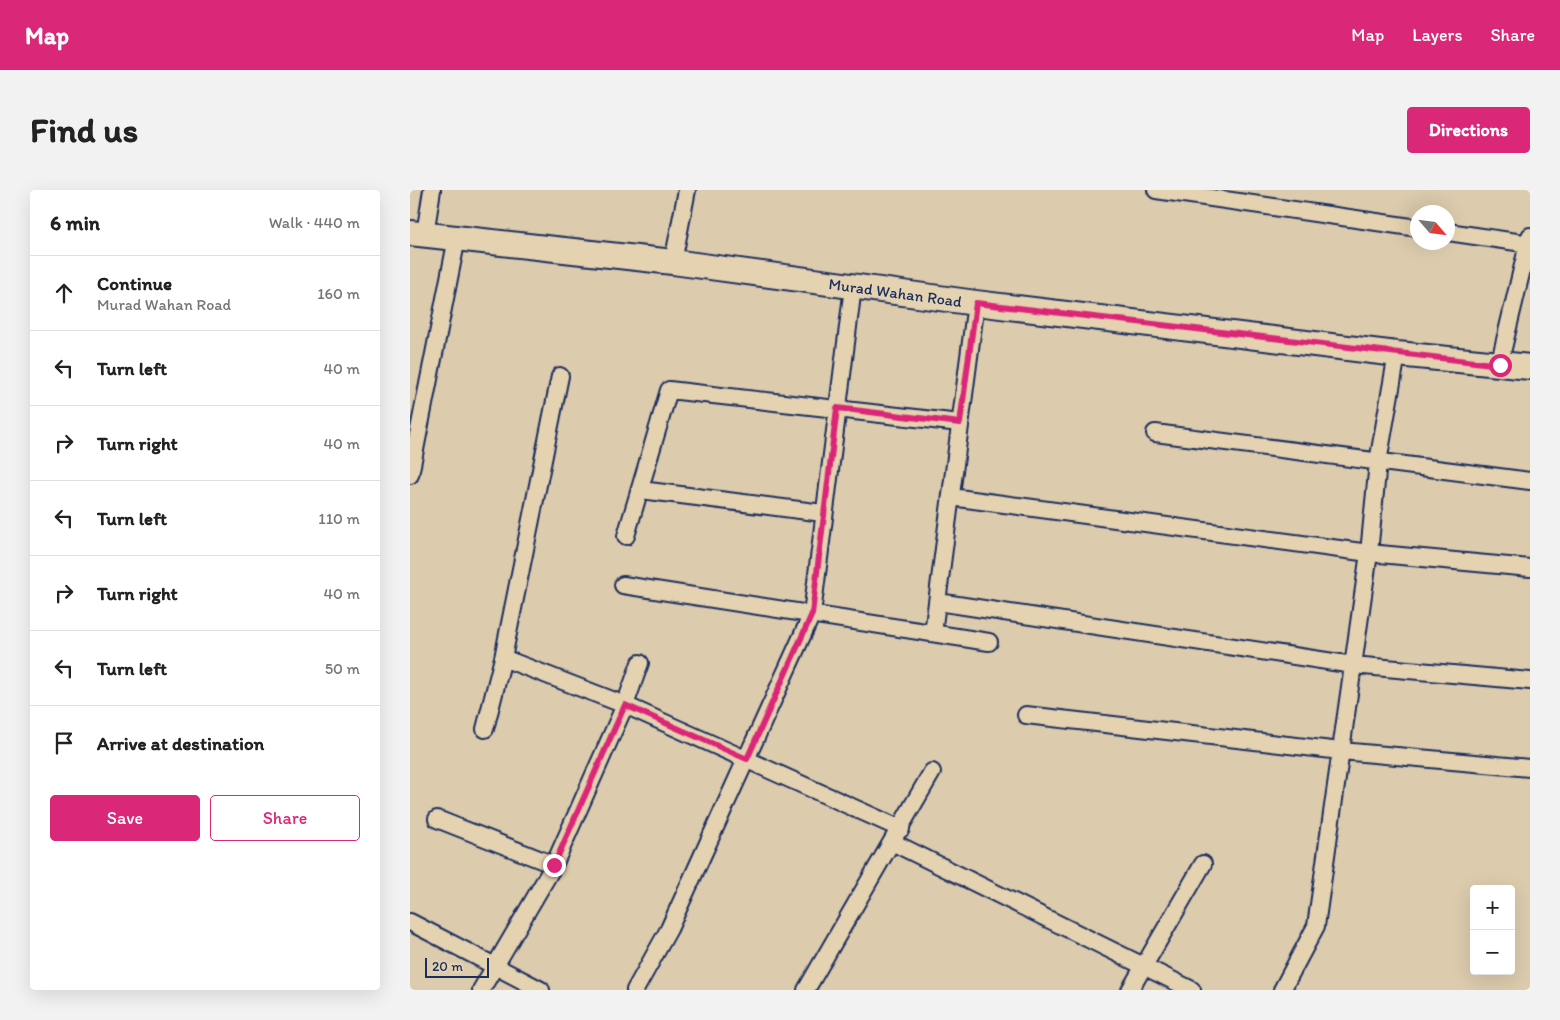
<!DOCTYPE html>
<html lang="en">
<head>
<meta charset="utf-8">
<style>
  body { margin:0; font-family:Itim,sans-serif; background:#f2f2f2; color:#222 }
  .controls { position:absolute; right:15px; bottom:15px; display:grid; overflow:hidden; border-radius:5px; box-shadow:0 5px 20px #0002 }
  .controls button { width:45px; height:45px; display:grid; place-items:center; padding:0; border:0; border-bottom:1px solid #e0e0e0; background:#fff; color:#222; font:25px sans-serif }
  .compass { position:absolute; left:1000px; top:15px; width:45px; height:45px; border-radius:50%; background:#fff; box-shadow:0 5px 20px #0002; rotate:118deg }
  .scale { position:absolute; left:15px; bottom:12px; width:64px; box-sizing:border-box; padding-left:5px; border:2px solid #1b2f5e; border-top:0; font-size:14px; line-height:18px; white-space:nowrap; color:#1b2f5e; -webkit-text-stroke:4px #e4d2b0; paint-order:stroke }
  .stop { position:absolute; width:15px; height:15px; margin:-11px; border:4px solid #db2777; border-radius:50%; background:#fff }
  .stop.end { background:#db2777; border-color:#fff; box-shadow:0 1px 5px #0008 }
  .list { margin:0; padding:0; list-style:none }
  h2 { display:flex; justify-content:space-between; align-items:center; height:65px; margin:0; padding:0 20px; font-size:21px }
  h2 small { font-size:16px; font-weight:400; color:#767676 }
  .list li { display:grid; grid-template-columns:32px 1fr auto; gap:15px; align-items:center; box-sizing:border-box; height:75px; padding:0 20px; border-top:1px solid #e0e0e0 }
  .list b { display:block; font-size:19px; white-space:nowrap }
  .list p { margin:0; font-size:16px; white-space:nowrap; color:#767676 }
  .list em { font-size:16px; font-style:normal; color:#767676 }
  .actions { display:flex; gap:10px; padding:15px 20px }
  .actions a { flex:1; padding:11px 0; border:1px solid #db2777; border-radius:5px; text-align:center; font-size:18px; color:#db2777 }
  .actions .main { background:#db2777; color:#fff }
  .icon { flex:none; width:28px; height:28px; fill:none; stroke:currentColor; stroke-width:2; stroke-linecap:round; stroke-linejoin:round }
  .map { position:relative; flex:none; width:1120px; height:800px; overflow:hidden; border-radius:5px }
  header { display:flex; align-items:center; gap:30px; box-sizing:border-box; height:70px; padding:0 25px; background:#db2777; color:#fff }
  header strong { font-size:24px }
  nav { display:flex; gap:28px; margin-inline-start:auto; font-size:18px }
  .intro { display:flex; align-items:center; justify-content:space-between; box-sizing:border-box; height:120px; padding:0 30px }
  h1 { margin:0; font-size:35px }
  .button { padding:12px 22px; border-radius:5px; background:#db2777; color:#fff; font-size:18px; font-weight:700 }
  main { display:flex; gap:30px; padding:0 30px }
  aside { flex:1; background:#fff; border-radius:5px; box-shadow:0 5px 20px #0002 }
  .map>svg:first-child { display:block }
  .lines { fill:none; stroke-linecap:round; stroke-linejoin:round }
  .street-casing { stroke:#1b2f5e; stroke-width:20 }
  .secondary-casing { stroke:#1b2f5e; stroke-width:28 }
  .street { stroke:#e4d2b0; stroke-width:16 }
  .secondary { stroke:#e4d2b0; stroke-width:24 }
  .route { stroke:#db2777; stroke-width:6 }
  .labels { text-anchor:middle; stroke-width:4; stroke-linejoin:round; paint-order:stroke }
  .street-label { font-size:16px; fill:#1b2f5e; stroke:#e4d2b0 }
</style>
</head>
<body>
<header>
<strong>Map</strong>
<nav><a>Map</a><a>Layers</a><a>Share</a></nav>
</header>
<div class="intro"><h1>Find us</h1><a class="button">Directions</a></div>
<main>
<aside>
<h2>6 min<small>Walk · 440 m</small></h2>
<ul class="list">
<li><svg class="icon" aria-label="ahead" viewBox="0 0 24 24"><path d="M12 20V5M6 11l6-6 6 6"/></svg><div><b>Continue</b><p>Murad Wahan Road</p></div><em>160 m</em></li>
<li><svg class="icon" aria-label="left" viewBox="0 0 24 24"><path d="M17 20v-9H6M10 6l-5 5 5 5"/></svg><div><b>Turn left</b></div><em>40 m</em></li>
<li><svg class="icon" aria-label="right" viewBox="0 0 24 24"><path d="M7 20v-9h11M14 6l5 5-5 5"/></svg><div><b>Turn right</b></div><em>40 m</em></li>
<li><svg class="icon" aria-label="left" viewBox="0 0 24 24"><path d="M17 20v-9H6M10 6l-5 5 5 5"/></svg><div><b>Turn left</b></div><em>110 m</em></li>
<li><svg class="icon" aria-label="right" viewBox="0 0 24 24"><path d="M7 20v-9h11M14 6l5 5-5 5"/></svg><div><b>Turn right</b></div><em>40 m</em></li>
<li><svg class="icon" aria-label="left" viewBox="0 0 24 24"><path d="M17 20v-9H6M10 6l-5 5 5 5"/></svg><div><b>Turn left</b></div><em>50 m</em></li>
<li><svg class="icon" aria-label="arrive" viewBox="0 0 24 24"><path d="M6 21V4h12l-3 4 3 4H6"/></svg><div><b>Arrive at destination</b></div></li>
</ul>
<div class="actions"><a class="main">Save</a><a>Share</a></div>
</aside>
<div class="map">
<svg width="1120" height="800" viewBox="0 0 1120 800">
  <rect width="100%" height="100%" fill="#dccbad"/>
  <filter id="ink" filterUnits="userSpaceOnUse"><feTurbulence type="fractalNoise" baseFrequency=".02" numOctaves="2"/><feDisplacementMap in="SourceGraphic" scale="10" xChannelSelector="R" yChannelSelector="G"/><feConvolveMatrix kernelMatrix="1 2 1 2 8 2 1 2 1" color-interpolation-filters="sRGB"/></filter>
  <g filter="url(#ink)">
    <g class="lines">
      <defs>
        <path id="street" d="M746,0L1008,38
          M1038,42L1120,54
          M15,44L22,0
          M263,72L277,0
          M1089,175L1120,46
          M745,243L1120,291
          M0,285L47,48
          M231,300L413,323
          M541,307L959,363L1120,378
          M216,346L259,200L550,233
          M213,395L579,452
          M528,412L943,475L1120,491
          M523,443L566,113
          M93,468L215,515L491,639
          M616,525L931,561L1120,578
          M75,539L93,468L150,186
          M27,629L144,675
          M482,652L782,800
          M0,732L131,800
          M71,800L144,675L215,515L230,473
          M225,800L259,739L402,424L443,97
          M396,800L522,582
          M720,800L793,674
          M872,800L906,736L959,363L968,272L987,164"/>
        <g id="secondary">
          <path id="s1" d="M0,43L263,72L566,113L987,164L1120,177"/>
        </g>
      </defs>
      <use href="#street" class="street-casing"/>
      <use href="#secondary" class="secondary-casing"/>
      <use href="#street" class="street"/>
      <use href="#secondary" class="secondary"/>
    </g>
  </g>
  <g class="lines" filter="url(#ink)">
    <path class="route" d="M144,675L215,515L337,569L402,424L427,218L550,233L566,113L1090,175"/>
  </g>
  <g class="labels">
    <g class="street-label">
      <text dy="6" stroke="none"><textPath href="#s1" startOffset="489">Murad Wahan Road</textPath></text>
    </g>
  </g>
</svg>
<div class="controls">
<button>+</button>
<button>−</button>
</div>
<svg class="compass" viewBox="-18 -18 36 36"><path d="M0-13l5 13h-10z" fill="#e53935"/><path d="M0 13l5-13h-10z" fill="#767676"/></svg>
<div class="scale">20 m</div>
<div class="stop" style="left:1090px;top:175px"></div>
<div class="stop end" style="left:144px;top:675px"></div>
</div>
</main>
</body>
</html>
